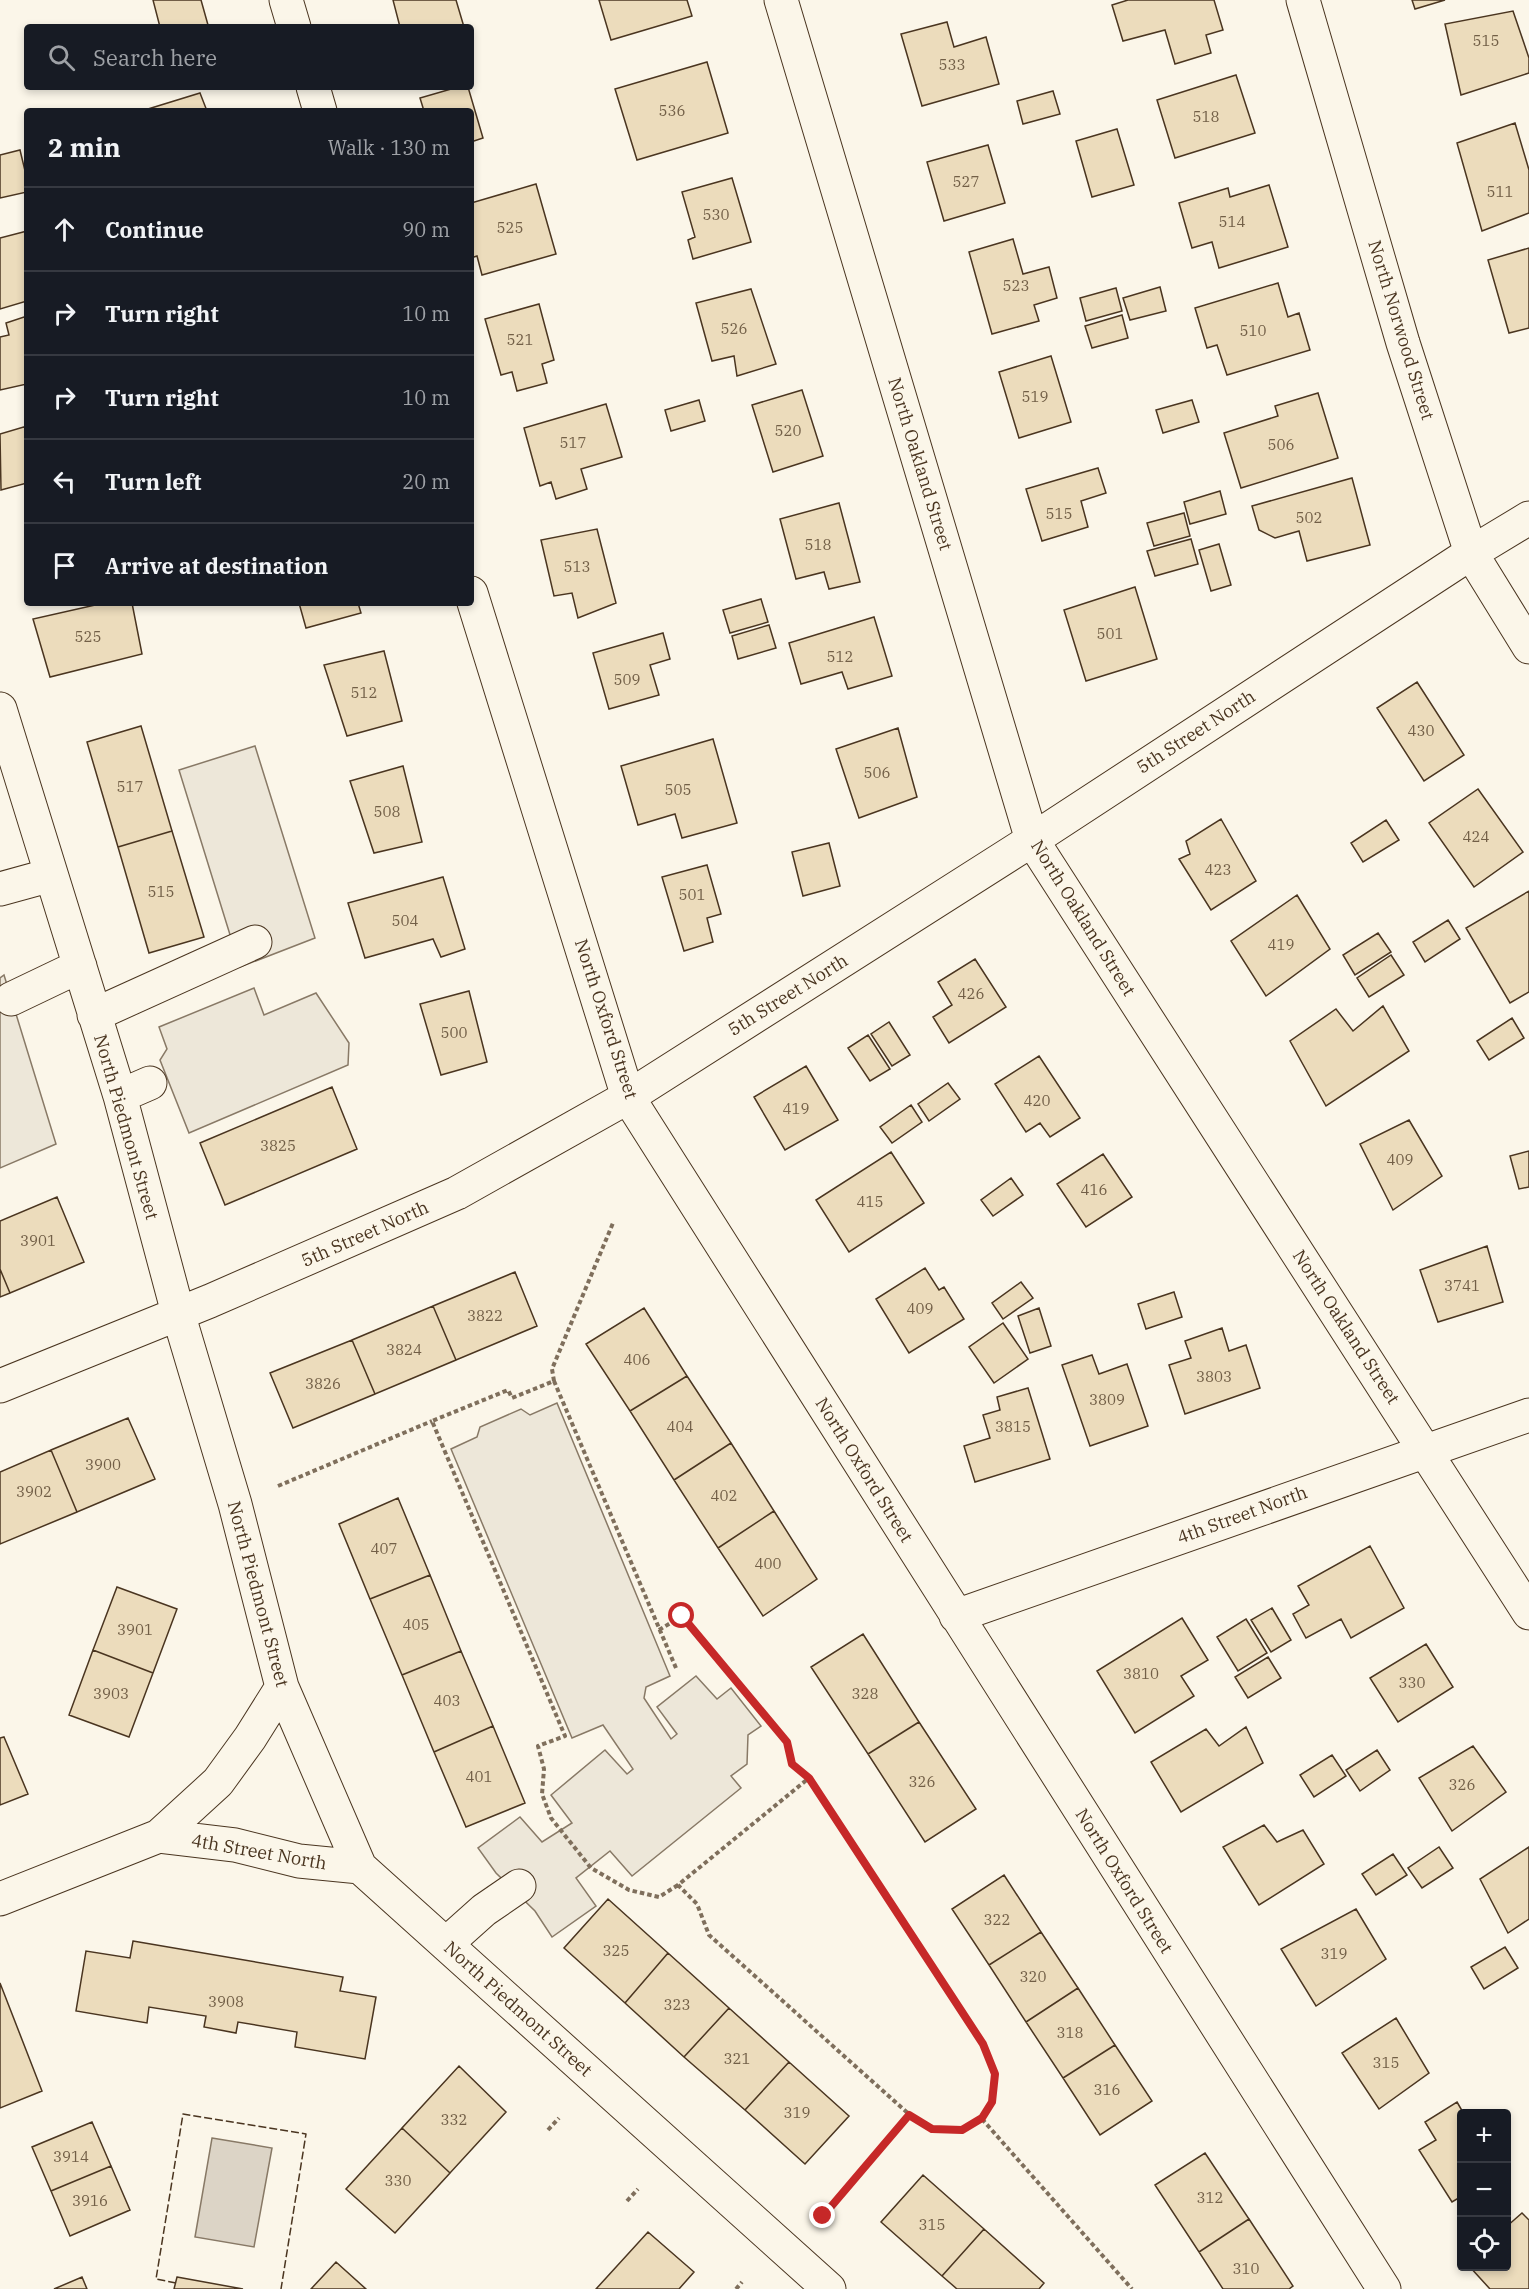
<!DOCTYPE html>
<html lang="en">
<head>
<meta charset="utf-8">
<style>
  body { margin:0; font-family:"IBM Plex Serif",serif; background:#20242c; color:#f1f3f6 }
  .controls { position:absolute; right:18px; bottom:18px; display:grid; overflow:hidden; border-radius:6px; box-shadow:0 3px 9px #0003 }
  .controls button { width:54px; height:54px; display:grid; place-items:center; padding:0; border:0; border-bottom:2px solid #363941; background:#171b24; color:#f1f3f6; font:30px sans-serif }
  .stop { position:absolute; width:18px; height:18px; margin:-14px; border:4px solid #c62828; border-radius:50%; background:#fff }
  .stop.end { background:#c62828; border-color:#fff; box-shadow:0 2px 6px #0008 }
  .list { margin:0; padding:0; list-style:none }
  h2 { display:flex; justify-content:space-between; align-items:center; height:78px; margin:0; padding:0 24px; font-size:26px }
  h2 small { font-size:20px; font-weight:400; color:#9ea1a6 }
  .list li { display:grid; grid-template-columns:39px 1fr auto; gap:18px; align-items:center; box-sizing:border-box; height:84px; padding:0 24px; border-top:2px solid #363941 }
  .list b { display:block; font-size:22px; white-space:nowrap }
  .list em { font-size:20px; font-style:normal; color:#9ea1a6 }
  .icon { flex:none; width:33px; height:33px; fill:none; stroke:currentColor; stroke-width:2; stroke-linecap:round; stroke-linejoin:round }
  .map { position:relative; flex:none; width:1529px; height:2289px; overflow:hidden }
  .search { position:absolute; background:#171b24; box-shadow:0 3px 9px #0003; left:24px; top:24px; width:450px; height:66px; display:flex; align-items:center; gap:15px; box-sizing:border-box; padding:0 21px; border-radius:6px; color:#9ea1a6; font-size:22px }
  .panel { position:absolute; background:#171b24; box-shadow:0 3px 9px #0003; left:24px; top:108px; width:450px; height:498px; border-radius:6px }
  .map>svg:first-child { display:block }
  .parking { fill:#ede7d9; stroke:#887966; stroke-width:1.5 }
  .water { fill:#dcd4c6; stroke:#887966; stroke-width:1.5 }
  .building { fill:#ecdcbc; stroke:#4a3520; stroke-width:1.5 }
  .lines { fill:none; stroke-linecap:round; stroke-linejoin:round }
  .minor-casing { stroke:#4a3520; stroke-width:35 }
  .path { stroke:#7f6f5c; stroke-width:4; stroke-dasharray:4.5 3; stroke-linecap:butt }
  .minor { stroke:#fbf6e9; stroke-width:33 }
  .fence { stroke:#4a3520; stroke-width:1.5; stroke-dasharray:8 3; stroke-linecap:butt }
  .route { stroke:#c62828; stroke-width:8 }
  .labels { text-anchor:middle; stroke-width:4.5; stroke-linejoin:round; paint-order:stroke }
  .number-label { font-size:15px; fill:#725f47 }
  .street-label { font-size:18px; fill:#4a3520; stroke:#fbf6e9 }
</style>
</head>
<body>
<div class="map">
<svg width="1529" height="2289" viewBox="0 0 1529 2289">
  <rect width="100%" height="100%" fill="#fbf6e9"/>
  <path class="parking" d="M255,746L315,938L240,967L179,770Z
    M4,975L56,1144L0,1168V978Z
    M254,988L264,1015L316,993L349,1043L348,1065L189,1133L160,1060L167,1049L159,1027Z
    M557,1403L670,1676L646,1687L644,1698L671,1739L677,1734L657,1707L696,1676L717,1699L731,1688L761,1726L748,1735L747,1764L731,1776L741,1788L632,1876L610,1851L576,1878L596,1906L552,1937L535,1911L496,1873L478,1848L520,1817L542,1842L572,1823L551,1795L605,1750L627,1774L633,1769L603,1725L572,1738L451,1449L477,1437L480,1427L521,1409L530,1415Z"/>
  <path class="water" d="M212,2138L272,2148L254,2247L195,2237Z"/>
  <path class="building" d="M153,0H201L208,25L199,27H160Z
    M393,0H456L464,27H400Z
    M599,0H687L692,16L611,40Z
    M1128,0H1214L1223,30L1206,35L1211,53L1175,64L1165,30L1123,41L1112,5Z
    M1412,0H1445L1415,9Z
    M1513,11L1529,58V73L1461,95L1445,24Z
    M947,22L954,47L986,37L999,84L922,106L901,34Z
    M707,62L728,133L637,160L615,89Z
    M1236,75L1255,133L1175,158L1157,100Z
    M458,87H468L483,138L471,142V111H424L420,98Z
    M1053,91L1060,114L1023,124L1017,101Z
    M200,93L207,111H149L148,109Z
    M1515,123L1529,170V213L1482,231L1457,143Z
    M1117,129L1134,185L1092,197L1076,141Z
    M988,145L1005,203L944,221L927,162Z
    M20,150L27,179V192L0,198V155Z
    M732,178L751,242L693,259L688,240L695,237L682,192Z
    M536,184L556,254L482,275L477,256L471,258V203Z
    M1269,185L1288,247L1219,268L1212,242L1192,248L1179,203L1228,188L1230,197Z
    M27,231V301L0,309V238Z
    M1013,239L1023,274L1049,267L1057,298L1034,305L1039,321L992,334L969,252Z
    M1529,248V328L1509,333L1488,260Z
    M1278,283L1288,317L1299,313L1310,350L1227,375L1217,345L1207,348L1195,308Z
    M1160,287L1166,311L1130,320L1123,298Z
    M1116,288L1122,311L1086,321L1080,298Z
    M751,289L776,364L737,376L734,356L712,361L696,303Z
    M539,304L554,360L542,364L547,383L517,391L512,372L501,375L485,319Z
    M1122,315L1128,338L1092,348L1085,326Z
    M27,316V384L0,390V337L9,335L6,323Z
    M1051,356L1071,422L1019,438L999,372Z
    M802,390L823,456L773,472L752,405Z
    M1318,393L1338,458L1241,488L1224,433L1278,416L1275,406Z
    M699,400L705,421L671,431L665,410Z
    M1192,400L1199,422L1163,433L1156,410Z
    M606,404L622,457L581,469L587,489L556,499L551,482L540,486L524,428Z
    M27,426V483L1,490L0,434Z
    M1098,468L1106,493L1081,501L1088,527L1042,541L1026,489Z
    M1352,478L1370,545L1307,561L1299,531L1275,538L1259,530L1252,506Z
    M1220,491L1226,514L1190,524L1184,502Z
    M839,503L860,582L829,589L824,572L796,579L780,519Z
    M1184,513L1190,536L1154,546L1147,523Z
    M597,529L616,603L578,618L572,593L554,596L541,540Z
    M1191,539L1198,564L1155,576L1147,551Z
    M1219,544L1231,585L1211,591L1199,550Z
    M1135,587L1157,659L1086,681L1064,610Z
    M761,599L768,622L730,633L723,610Z
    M104,603H132L142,654L50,677L33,619Z
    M299,603H358L361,613L306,628Z
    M874,617L892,676L848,689L842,672L801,684L789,643Z
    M769,625L776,648L738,659L732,636Z
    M663,633L670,659L650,665L659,695L609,709L593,653Z
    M384,651L402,721L347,736L324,665Z
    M1417,682L1464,755L1424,781L1377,708Z
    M141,726L172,831L118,847L87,742Z
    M898,728L917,797L859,818L836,749Z
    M713,739L737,823L682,838L675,814L638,825L621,766Z
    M403,766L422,842L374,853L350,781Z
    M1478,789L1523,852L1474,887L1429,823Z
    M1221,819L1256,881L1211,910L1179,859L1190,854L1186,841Z
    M1386,820L1399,840L1363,862L1351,843Z
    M172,831L204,937L149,953L118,847Z
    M829,843L840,886L803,896L792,852Z
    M707,865L721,914L707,918L713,942L684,951L662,877Z
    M443,877L465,949L441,957L433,939L365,958L348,903Z
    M1529,891V992L1510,1003L1466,928Z
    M1297,895L1330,949L1266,996L1231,941Z
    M1448,920L1460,939L1425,962L1413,942Z
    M1378,933L1391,952L1355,975L1343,955Z
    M1391,955L1404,975L1369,997L1357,978Z
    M975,959L1006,1007L949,1043L933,1017L952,1005L938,982Z
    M469,991L487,1062L441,1075L420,1004Z
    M1383,1006L1409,1051L1326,1106L1290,1041L1336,1009L1353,1031Z
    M1512,1018L1524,1038L1489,1060L1477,1041Z
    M889,1022L910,1055L892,1066L871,1034Z
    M868,1035L890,1069L870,1081L848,1048Z
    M1039,1056L1080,1118L1050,1137L1040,1123L1026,1132L995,1084Z
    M806,1066L838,1120L785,1150L754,1097Z
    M948,1083L960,1099L929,1121L918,1104Z
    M332,1087L357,1149L225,1205L200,1143Z
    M911,1105L922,1122L892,1143L880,1127Z
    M1409,1120L1442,1176L1393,1210L1360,1144Z
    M1529,1151V1187L1519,1189L1510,1156Z
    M891,1152L924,1203L849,1252L816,1200Z
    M1103,1154L1132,1197L1086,1227L1057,1184Z
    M1011,1178L1023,1195L993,1216L981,1200Z
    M57,1197L84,1262L10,1293L0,1269V1221Z
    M1487,1246L1503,1302L1438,1322L1420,1270Z
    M925,1268L939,1290L944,1287L964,1319L909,1353L876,1299Z
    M0,1269L10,1293L0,1297Z
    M515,1272L537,1326L456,1360L433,1306Z
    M1021,1282L1033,1298L1003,1319L992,1303Z
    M1174,1292L1182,1317L1146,1329L1138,1304Z
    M433,1306L456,1360L375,1394L352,1340Z
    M644,1308L687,1376L630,1411L586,1344Z
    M1039,1308L1051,1346L1030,1353L1018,1316Z
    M1003,1323L1028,1359L994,1383L969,1347Z
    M1222,1328L1229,1351L1246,1345L1260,1388L1185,1414L1169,1365L1191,1358L1185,1341Z
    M352,1340L375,1394L293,1428L270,1373Z
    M1092,1355L1099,1374L1127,1364L1148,1426L1090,1446L1062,1365Z
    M687,1376L731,1443L674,1480L630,1411Z
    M1028,1388L1050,1459L975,1482L964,1446L990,1438L983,1415L1000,1410L997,1397Z
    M128,1418L155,1479L77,1512L51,1450Z
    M731,1443L774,1511L718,1548L674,1480Z
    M51,1450L77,1512L0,1544V1472Z
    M398,1498L430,1575L370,1599L339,1524Z
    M774,1511L817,1579L763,1616L718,1548Z
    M1370,1546L1404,1608L1351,1638L1341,1619L1306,1638L1293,1614L1309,1605L1298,1586Z
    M430,1575L461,1651L402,1675L370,1599Z
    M117,1587L177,1609L153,1673L93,1650Z
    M1272,1608L1291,1640L1271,1652L1251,1620Z
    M1182,1618L1208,1660L1181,1676L1194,1696L1135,1733L1097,1671Z
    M1246,1619L1267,1653L1238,1671L1217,1637Z
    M863,1634L919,1722L868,1754L811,1667Z
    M1426,1644L1453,1687L1398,1722L1370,1678Z
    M93,1650L153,1673L129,1737L69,1715Z
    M461,1651L493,1726L434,1752L402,1675Z
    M1268,1657L1281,1678L1248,1698L1235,1677Z
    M919,1722L976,1809L925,1842L868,1754Z
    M493,1726L525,1803L466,1827L434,1752Z
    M1246,1727L1263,1763L1181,1812L1151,1762L1206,1729L1219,1746Z
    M4,1737L28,1794L0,1805V1738Z
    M1473,1746L1506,1792L1452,1831L1419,1778Z
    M1377,1750L1390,1770L1360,1791L1346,1770Z
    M1332,1755L1346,1776L1314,1797L1300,1775Z
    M1264,1825L1277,1842L1303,1830L1324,1864L1259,1905L1223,1847Z
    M1439,1847L1453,1868L1422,1888L1408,1868Z
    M1529,1847V1919L1508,1933L1480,1879Z
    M1393,1854L1407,1875L1376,1895L1362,1874Z
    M1004,1875L1041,1932L989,1965L952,1909Z
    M608,1899L668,1953L625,2003L564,1948Z
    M1356,1909L1386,1959L1316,2006L1281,1949Z
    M1041,1932L1078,1988L1026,2022L989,1965Z
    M133,1941L343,1977L340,1991L376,1997L365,2059L295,2047L297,2032L238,2022L236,2033L204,2027L206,2016L149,2007L147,2023L76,2011L86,1951L130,1958Z
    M1505,1947L1518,1968L1484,1989L1471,1967Z
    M668,1953L729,2008L684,2057L625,2003Z
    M0,1983L42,2091L0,2108Z
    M1078,1988L1115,2045L1063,2078L1026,2022Z
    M729,2008L789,2062L745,2110L684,2057Z
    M1396,2018L1429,2073L1379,2109L1342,2053Z
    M1115,2045L1152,2101L1100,2135L1063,2078Z
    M789,2062L849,2116L805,2164L745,2110Z
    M459,2066L506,2112L450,2173L402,2128Z
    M1457,2102L1464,2114H1462V2196L1452,2202L1419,2150L1436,2140L1425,2122Z
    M92,2122L111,2166L51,2191L32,2147Z
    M402,2128L450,2173L395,2233L346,2189Z
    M1205,2153L1249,2219L1199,2252L1155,2185Z
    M111,2166L130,2210L70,2236L51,2191Z
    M923,2175L984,2229L942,2276L881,2222Z
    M1522,2213L1529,2220V2289H1490L1469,2266H1506V2227Z
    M1249,2219L1293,2286L1289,2289H1223L1199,2252Z
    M984,2229L1044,2283L1039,2289H957L942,2276Z
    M648,2232L694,2272L679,2289H596Z
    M336,2262L366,2289H311Z
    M82,2277L87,2289H54Z
    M177,2277L243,2289H174Z"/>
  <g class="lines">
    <defs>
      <path id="minor" d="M286,0L294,27
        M781,0L1032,840L1529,1613
        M1303,0L1403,343L1471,553L1529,647
        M313,87L320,111
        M471,593L628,1097L1384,2289
        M0,709L120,1096L178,1313L235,1504L282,1687L360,1867L829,2289
        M0,889L51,875
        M11,999L80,966
        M94,1015L255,942
        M120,1096L150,1083
        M0,1386L210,1301L457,1193L628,1097L1032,840L1471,553L1529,518
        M956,1616L1529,1415
        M159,1836L235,1845L299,1861L360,1867
        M0,1899L159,1836L218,1782L250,1738L282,1687
        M446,1944L484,1910L519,1886"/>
    </defs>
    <use href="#minor" class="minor-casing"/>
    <path class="path" d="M554,1381L552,1369L613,1223
      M278,1486L432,1421
      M659,1630L682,1616L787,1742L792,1764L809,1778
      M676,1668L554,1381L512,1398L508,1390L432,1421L565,1736L538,1746L544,1769L542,1794L551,1818L591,1868L629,1890L659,1897L678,1885
      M809,1778L983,2045L995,2074L992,2102L982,2118L962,2130L932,2129L910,2115L709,1935L697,1904L678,1885Z
      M982,2119L1132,2289
      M548,2130L559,2118
      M627,2201L638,2189
      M823,2215L910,2115
      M736,2289L742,2282"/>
    <use href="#minor" class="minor"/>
    <path class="fence" d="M176,2283L156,2279L183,2114L306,2134L281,2289"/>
  </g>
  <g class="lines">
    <path class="route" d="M682,1616L787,1742L792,1764L809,1778L983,2044L995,2074L992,2102L982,2118L962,2130L932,2129L909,2115L823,2216"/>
  </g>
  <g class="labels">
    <g class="number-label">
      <text x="1486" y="46">515</text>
      <text x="952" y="70">533</text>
      <text x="672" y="116">536</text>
      <text x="1206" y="122">518</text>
      <text x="966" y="187">527</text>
      <text x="1500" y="197">511</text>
      <text x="716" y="220">530</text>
      <text x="1232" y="227">514</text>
      <text x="510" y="233">525</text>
      <text x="1016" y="291">523</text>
      <text x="734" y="334">526</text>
      <text x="1253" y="336">510</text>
      <text x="520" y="345">521</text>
      <text x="1035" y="402">519</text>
      <text x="788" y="436">520</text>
      <text x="573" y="448">517</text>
      <text x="1281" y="450">506</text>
      <text x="1059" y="519">515</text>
      <text x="1309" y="523">502</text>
      <text x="818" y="550">518</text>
      <text x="577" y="572">513</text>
      <text x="1110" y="639">501</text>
      <text x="88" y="642">525</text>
      <text x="840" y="662">512</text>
      <text x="627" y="685">509</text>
      <text x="364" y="698">512</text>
      <text x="1421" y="736">430</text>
      <text x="877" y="778">506</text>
      <text x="130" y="792">517</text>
      <text x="678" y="795">505</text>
      <text x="387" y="817">508</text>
      <text x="1476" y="842">424</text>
      <text x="1218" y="875">423</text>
      <text x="161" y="897">515</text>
      <text x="692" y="900">501</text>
      <text x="405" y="926">504</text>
      <text x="1281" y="950">419</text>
      <text x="971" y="999">426</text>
      <text x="454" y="1038">500</text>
      <text x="1037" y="1106">420</text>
      <text x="796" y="1114">419</text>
      <text x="278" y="1151">3825</text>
      <text x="1400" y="1165">409</text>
      <text x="1094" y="1195">416</text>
      <text x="870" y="1207">415</text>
      <text x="38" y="1246">3901</text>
      <text x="1462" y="1291">3741</text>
      <text x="920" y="1314">409</text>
      <text x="485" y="1321">3822</text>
      <text x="404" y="1355">3824</text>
      <text x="637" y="1365">406</text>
      <text x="1214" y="1382">3803</text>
      <text x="323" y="1389">3826</text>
      <text x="1107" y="1405">3809</text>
      <text x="680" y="1432">404</text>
      <text x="1013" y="1432">3815</text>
      <text x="103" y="1470">3900</text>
      <text x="34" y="1497">3902</text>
      <text x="724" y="1501">402</text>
      <text x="384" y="1554">407</text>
      <text x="768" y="1569">400</text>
      <text x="416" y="1630">405</text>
      <text x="135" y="1635">3901</text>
      <text x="1141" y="1679">3810</text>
      <text x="1412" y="1688">330</text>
      <text x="111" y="1699">3903</text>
      <text x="865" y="1699">328</text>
      <text x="447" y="1706">403</text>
      <text x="479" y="1782">401</text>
      <text x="922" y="1787">326</text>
      <text x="1462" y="1790">326</text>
      <text x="997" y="1925">322</text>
      <text x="616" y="1956">325</text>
      <text x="1334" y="1959">319</text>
      <text x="1033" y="1982">320</text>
      <text x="226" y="2007">3908</text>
      <text x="677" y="2010">323</text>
      <text x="1070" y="2038">318</text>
      <text x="737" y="2064">321</text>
      <text x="1386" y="2068">315</text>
      <text x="1107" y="2095">316</text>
      <text x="797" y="2118">319</text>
      <text x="454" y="2125">332</text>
      <text x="71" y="2162">3914</text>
      <text x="398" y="2186">330</text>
      <text x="1210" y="2203">312</text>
      <text x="90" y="2206">3916</text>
      <text x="932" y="2230">315</text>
      <text x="1246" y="2274">310</text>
    </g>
    <g class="street-label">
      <text transform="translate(1401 330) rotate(73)" y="6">North Norwood Street</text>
      <text transform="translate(920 464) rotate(73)" y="6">North Oakland Street</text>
      <text transform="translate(1196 732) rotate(-33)" y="6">5th Street North</text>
      <text transform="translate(1083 918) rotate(58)" y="6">North Oakland Street</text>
      <text transform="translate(788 995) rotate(-32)" y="6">5th Street North</text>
      <text transform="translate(606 1019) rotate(72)" y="6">North Oxford Street</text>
      <text transform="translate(126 1127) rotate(74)" y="6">North Piedmont Street</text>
      <text transform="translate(365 1234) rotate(-24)" y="6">5th Street North</text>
      <text transform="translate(1346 1327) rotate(57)" y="6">North Oakland Street</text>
      <text transform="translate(864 1470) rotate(58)" y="6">North Oxford Street</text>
      <text transform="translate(1242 1515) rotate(-20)" y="6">4th Street North</text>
      <text transform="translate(258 1594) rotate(75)" y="6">North Piedmont Street</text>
      <text transform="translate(259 1852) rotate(10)" y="6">4th Street North</text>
      <text transform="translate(1124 1881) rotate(58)" y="6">North Oxford Street</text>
      <text transform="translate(518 2009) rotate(42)" y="6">North Piedmont Street</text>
    </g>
  </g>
</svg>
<div class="controls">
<button>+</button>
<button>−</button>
<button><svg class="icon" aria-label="locate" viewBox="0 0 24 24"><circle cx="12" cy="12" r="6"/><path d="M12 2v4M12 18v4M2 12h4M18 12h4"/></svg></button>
</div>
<div class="stop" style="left:682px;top:1616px"></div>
<div class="stop end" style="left:823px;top:2216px"></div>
<div class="search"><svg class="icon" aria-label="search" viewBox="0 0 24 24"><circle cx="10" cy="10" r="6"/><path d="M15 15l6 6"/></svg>Search here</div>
<section class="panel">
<h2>2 min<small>Walk · 130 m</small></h2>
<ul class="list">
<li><svg class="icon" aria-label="ahead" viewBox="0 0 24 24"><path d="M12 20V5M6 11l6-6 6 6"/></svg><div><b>Continue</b></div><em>90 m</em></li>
<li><svg class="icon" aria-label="right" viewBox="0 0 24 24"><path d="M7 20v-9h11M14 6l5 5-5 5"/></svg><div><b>Turn right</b></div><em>10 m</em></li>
<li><svg class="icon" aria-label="right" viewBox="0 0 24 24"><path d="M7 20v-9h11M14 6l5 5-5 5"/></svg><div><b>Turn right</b></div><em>10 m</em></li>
<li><svg class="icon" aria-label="left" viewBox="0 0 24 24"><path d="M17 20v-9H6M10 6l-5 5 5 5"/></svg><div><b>Turn left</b></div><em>20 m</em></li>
<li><svg class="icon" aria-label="arrive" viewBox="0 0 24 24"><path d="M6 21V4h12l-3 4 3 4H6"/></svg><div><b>Arrive at destination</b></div></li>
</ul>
</section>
</div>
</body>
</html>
